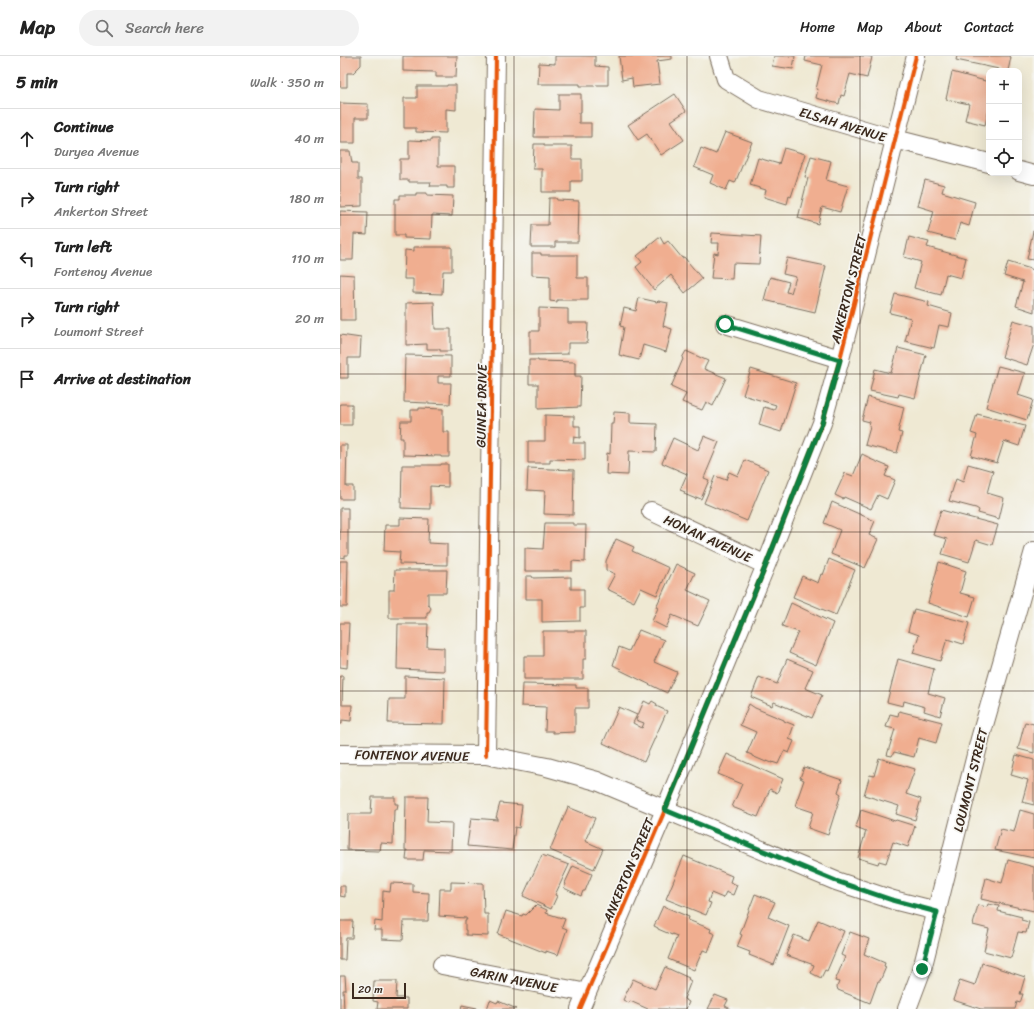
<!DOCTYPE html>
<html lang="en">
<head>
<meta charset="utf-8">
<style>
  body { margin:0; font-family:Sriracha,sans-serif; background:#f2f2f2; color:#222 }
  .controls { position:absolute; right:12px; top:12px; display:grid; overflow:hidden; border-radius:8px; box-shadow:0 4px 16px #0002 }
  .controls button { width:36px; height:36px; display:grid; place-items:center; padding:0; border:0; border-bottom:1px solid #e0e0e0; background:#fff; color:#222; font:20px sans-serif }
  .scale { position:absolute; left:12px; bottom:10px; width:54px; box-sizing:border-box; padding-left:4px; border:2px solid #3b2a1e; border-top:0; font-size:11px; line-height:14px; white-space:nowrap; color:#3b2a1e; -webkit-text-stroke:3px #f6f6f2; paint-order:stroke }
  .stop { position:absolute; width:12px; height:12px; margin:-9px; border:3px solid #0b8043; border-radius:50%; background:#fff }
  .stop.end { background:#0b8043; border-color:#fff; box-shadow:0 1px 4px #0008 }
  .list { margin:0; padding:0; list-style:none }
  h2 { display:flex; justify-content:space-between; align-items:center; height:52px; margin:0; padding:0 16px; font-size:17px }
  h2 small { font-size:13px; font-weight:400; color:#767676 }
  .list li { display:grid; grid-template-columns:26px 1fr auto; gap:12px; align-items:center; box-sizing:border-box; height:60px; padding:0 16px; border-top:1px solid #e0e0e0 }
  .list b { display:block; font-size:15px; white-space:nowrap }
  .list p { margin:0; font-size:13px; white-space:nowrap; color:#767676 }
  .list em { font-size:13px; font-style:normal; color:#767676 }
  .icon { flex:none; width:22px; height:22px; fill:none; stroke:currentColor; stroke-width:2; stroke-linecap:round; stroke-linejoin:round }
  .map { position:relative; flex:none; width:694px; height:953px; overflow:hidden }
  header { display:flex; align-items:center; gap:24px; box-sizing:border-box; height:56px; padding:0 20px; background:#fff; border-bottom:1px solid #e0e0e0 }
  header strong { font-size:19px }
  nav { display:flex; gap:22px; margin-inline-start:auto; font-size:14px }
  .search { width:280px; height:36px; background:#f2f2f2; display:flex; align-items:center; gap:10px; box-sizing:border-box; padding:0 14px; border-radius:22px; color:#767676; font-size:15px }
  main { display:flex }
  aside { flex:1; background:#fff }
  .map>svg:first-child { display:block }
  .building { fill:#f0ae90 }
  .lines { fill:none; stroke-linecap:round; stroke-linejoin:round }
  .minor-casing { stroke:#7a6d5d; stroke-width:20 }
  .minor { stroke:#fff; stroke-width:18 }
  .cycleway-casing { stroke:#f6f6f2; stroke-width:6 }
  .cycleway { stroke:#e8590c; stroke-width:4 }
  .route { stroke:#0b8043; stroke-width:5 }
  .grid { fill:none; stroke:#3b2a1e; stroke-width:1; stroke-opacity:0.55 }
  .labels { text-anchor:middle; stroke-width:3.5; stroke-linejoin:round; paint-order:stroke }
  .street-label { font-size:13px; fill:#3b2a1e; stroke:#f6f6f2 }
</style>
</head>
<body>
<header>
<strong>Map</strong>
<div class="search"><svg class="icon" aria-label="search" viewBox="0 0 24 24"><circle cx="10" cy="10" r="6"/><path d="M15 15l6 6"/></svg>Search here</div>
<nav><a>Home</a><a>Map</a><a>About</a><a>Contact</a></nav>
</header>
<main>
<aside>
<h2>5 min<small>Walk · 350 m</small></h2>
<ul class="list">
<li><svg class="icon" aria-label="ahead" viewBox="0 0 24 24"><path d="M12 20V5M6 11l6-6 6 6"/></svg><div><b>Continue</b><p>Duryea Avenue</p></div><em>40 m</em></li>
<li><svg class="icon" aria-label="right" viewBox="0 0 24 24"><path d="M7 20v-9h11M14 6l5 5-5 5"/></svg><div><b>Turn right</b><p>Ankerton Street</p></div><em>180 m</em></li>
<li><svg class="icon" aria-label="left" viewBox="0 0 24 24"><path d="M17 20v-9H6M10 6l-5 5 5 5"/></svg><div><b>Turn left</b><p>Fontenoy Avenue</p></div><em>110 m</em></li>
<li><svg class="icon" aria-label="right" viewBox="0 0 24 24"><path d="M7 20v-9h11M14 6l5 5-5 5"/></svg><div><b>Turn right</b><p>Loumont Street</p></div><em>20 m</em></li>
<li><svg class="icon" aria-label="arrive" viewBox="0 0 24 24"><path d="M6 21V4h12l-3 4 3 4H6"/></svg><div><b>Arrive at destination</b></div></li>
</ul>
</aside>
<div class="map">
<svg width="694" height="953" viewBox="0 0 694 953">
  <rect width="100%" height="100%" fill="#f6f6f2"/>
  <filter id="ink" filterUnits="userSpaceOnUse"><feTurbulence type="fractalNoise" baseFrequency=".025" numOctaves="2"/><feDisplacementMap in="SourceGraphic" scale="8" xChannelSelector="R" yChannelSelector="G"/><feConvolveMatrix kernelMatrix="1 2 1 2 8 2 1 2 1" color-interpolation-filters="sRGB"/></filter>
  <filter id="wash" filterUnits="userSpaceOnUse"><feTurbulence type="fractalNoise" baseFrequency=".012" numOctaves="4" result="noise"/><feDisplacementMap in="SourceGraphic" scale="16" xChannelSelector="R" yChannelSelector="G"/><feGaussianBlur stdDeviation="0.9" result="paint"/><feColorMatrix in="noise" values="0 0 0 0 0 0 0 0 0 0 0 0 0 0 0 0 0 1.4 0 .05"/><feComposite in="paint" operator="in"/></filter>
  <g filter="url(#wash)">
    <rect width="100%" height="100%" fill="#efe9d3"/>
    <g id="blocks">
      <path class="building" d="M0,0H21V9L13,17H7V31H0Z
        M63,0H117L116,21H96V16L63,15Z
        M215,0H255V10L268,11V29H256L255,30H240V28H198L199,7L215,8Z
        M279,0H332V3L317,5L320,28L293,31L292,22L282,24Z
        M434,0H455L453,13L432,10Z
        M466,0H527L532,1L527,22L510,18L504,40L501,39L499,48L476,42L478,33H476L482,9L465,5Z
        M617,0H668L671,1L668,15H659V13L616,4Z
        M612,16L649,26V53L645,69L625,64L629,48L606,43Z
        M107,29H116V54L106,53V77L76,76V72H64V42H77V30H107Z
        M219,38H241V57H239V67H251V81H194L195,53L219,54Z
        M335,38L346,55L331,65L344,84L321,99L307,78L298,84L288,69Z
        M0,47L28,48V62H15V87H0Z
        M385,76L412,86L395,127L390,125L386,134L370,127L373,119L354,111L361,92L376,98Z
        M91,83H98V110H114V132H107V130H90L91,126H69V124H60V103H69V84L91,85Z
        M194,88H204V90H232V103H242V125H231V136H202V113H193Z
        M444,92L465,98L451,141L449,140L447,148L424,141L426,134L410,129L418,102L439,108Z
        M0,95H10L12,107H18V123H22V150L0,151Z
        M471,100L491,105L486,124L508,130L500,156L482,151L478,168L458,162L468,122L465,121Z
        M585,124L604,129L602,136L635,146L629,170L620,167L615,184L588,177L594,155L578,150Z
        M76,137H87V139L113,140L112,160L92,159L91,183L64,182V179H55V143H60V139H76Z
        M209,142H216L217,144L239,145L238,186H215V191H191L192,169H208Z
        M0,155L28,156L27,179L14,178L13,204H0Z
        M693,175H694V204L687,203Z
        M372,177L421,180L419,208L393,207L392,223L371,222L374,197L378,198L379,187H371Z
        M320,181L324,188L328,185L342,202L344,201L362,223L345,237L331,219L314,234L296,211L302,206L297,200Z
        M569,181L589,186L587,191L626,202L621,222L606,218L601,239L574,232L581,206L564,201Z
        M74,191H112V215H103L102,238L73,237V223H64L65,194L74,195Z
        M192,197H201V199H237V222H248V244H217V246L210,245V220L192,219Z
        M447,202L486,210L475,256L424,244L430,221L449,226L446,236L451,237L456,221L443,218Z
        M668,206L694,214V256L676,250L683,226L664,220Z
        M0,218L14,219L15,264H0Z
        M555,238L589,246L588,250L612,257L609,271L599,269L594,292L565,285L571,262L550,257Z
        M299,242L317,246L318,245L328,247L323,270L332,273L326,296L303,289L299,304L279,299L284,271L280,270L284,252L296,255Z
        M94,246L95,273H111V295H100V293H87V288L66,289V247Z
        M199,252L228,253V267H248L247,287H228V298L190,299V275H199Z
        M673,264L694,270V288L687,309L662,301Z
        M0,279L21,282L20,302H8V322H0Z
        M558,292L586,299L575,342L559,338L558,341L530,335L535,313L551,317Z
        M346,295L368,305L364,313L386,322L373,350L366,346L362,354L342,346L346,338L331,331L343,303L342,302Z
        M65,299L111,300V320H98V327H111L110,348L64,346Z
        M189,304H198V305L235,306V320H241L240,351L198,353V328H189Z
        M658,310L685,317L678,339L693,344L687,364L646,351Z
        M411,313L456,327L441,376L419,369L424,351L434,354L436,349L403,339Z
        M528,341L564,351L558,376L562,377L557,397L525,389L530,371L529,370L530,366L522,364Z
        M0,348H12V369H0Z
        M79,352L103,353V376H109V401H101V400L63,399V382H60L61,365H71V354H79Z
        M274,356L290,357V367L317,368L316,396L289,395L288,419L266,418L267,397L270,398L271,368H273Z
        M637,358L685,370L679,390L664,385L657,407L631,400L637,379L631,377Z
        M205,359L234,360V370H240V382L234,381L233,387H245V404L210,403V407H188V385H205Z
        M364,380L379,386L364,422L369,424L361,443L356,441V443L344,438L345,436L340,434L347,418L322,407L333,382L358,394Z
        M0,389H7L6,430H13V443H0Z
        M522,398L530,402V403L549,411L545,420L555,424L547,443L538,439L531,453L504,441L503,443L495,439L505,417L513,420Z
        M405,404L428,414L407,465L364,447L375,420L386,424L389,416L398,420Z
        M101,408H108V431L90,430V453L61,452L62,409H101Z
        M628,408L653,415L647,437L664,442L659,463L638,457L639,454L636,452L609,445L616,423L623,426Z
        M188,412L234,414L233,459L204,458L205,435L187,434Z
        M492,446L535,465L529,479L538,483L525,512L491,498L500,474L484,467Z
        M0,452H8V499H5V502L0,501Z
        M601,454L658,469L652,489L636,484L629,506L602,498L607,483L593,479Z
        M60,462L89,463L88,487L107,488V509L59,508L60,496L44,495L45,469H60Z
        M205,467H233V469H246L245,506L232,505V515H185V492L203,493Z
        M276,483L294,491L292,495L329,512L317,539L301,532L294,546L267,533L275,518L266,514V505Z
        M489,503L515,514L496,559L453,541L462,520L478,527L481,518L483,519Z
        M0,505H8L7,551H0Z
        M599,506L626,515L620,537L635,541L629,561L588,547Z
        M336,508L355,517L347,534L370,545L358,570L332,559L326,572L312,565L318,552L316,551Z
        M55,514H107L106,537H88V548L91,552L89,556H87V562H49V534H54Z
        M186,520H192L193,522L231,521V533H244V552H240V565L202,566V543H186Z
        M451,547L493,567L476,609L449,597L458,576L442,570Z
        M574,553L629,567L623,588L607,583L600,605L573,597L579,579L568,575Z
        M0,567H9L7,612L0,611Z
        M58,568H88L87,591L104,592V615L57,613Z
        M299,574L324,584L314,606L337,616L327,637L280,614L281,613L273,609L279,591L289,595Z
        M203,575H246V603H243V623H184V600H203Z
        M447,603L473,614L465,632L482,639L472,662L434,646L432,650L411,641L419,621L437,628Z
        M558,603L594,613L588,637L605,642L600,660L584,655L585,651L564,645L563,650L547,646Z
        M0,620H3L2,649H12L11,665L2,664V668H0Z
        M65,620L105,622L104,668L48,667L49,643H65Z
        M182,628L236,629V632H248V652H235V676L213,677V675H205L206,651L181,650Z
        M304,645L310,648L312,645L317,648L316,650L327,655L304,706L263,687L279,651L297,659L293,667L302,672L304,667L296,664Z
        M409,648L415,652L444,664V665L454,669L449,683L454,685L449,697L444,695L438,708L432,706V707L427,705L426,706L412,700V699L407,697L416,676L400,669Z
        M559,655L602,666L596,687L579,682L574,701L554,696L552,700L547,699L555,673L546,671L550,658L558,660Z
        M685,666L694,668V697L678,693Z
        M387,698L443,723L437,737L430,733L418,761L392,751L402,728L378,718Z
        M676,699L694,704V749L682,746L688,724L671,719Z
        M539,702L575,713L566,738L581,743L575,764L556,758L559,750L524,739L530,719L534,720Z
        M464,711L502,724L498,736L501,738L488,779L468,772L473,756L455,750L464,724L460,722Z
        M32,741H55V748H58L57,753H54L53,788L41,787L40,795L7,794L8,758H31Z
        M66,741H88L87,766L112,767L111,795L84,794L83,804H66L67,794H65Z
        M160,747L182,749L179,772L175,771L172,794L127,790L131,762L158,764V762H156Z
        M228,751L255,762L245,785L263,793L254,813L210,794Z
        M521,754L555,765L556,764L575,770L568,791L553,786L546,807L539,805L538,808L518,802L526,775L516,771Z
        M680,754L694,758V802L655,794L661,773L674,776Z
        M202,799L229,809L215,839L217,840L211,853L183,840Z
        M344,800L392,820L390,826L397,829L393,839L386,836L383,842L371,837L368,846L371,847L366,859L326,843Z
        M668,804L694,811V855L641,843L646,822L662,827Z
        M233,810L252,818L245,835H243L241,840L224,832L226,828L225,827Z
        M111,826L143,827L144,858H148V880L126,879V874H125V864H127L126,862L99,860L100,833H111Z
        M51,827L73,828V836L89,837L88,865H64L63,884L42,883V874H34L35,865L42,866L43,835L50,836Z
        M0,830H5V841L0,840Z
        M415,838L435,846L428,861L449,870L434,909L409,899L410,896L397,891L402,879L400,878Z
        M648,848L659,850L658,855L682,861L681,864L689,866L686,877L678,876L671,902L644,895L649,873L633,869L638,849L647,851Z
        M196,849L207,854L206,857L225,863L222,871L227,873L218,899L206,895V897L158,878L166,855L182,860L183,858L186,859Z
        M323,850L349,861L348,864L371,873L370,876L375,878L368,896L363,894L354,914L328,903L337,880L332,878V879L318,873V872L314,870Z
        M478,864L504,875L487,915L485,914L481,922L471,917L474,909L446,899L454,879L469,885Z
        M0,865H13L12,882H6L5,904H0Z
        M510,876L529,883L524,898L545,907L544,910L546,911L540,925H538L530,947L498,934L497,931L499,926L495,925L505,901L501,899Z
        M642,907L685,921L680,938H683L680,947L677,946L675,953H641L613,944L620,924L635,929Z
        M325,911L349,922L348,923L351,925L344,943L349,946L346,953H308L290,945L289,947L283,944L293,923L315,933Z
        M0,920H5L6,934H3L4,953H0Z
        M34,925H57L56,942H67V953H37L38,946L33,945Z
        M375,939L388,944L385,950L391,953H368Z
        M150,944L157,947L158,945L177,953H147Z
        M122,949L137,952V953H121Z"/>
    </g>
  </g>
  <g filter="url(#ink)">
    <use href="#blocks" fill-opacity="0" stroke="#7a6d5d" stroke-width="1"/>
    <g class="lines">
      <defs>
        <path id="minor" d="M379,0L386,23L419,43L555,83L649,107
          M679,115L694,119
          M385,268L500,303
          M311,455L426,509
          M0,698L146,699L207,711L257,725L496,825L553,844L597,855
          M146,699L156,0
          M102,909L247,937
          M240,953L325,754L426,509L482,367L500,303L576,0
          M567,953L582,913L640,683L694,495"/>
      </defs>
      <use href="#minor" class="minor-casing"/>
      <use href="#minor" class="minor"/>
      <defs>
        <path id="cycleway" d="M146,699L156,0
          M240,953L325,754L426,509L482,367L500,303L576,0"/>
      </defs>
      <use href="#cycleway" class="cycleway-casing"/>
      <use href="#cycleway" class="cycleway"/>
    </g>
  </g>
  <g class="lines" filter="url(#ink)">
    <path class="route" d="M385,268L500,304L482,367L426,509L325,754L496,825L552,844L597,856L582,913"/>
  </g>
  <path class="grid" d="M174,0V953M347,0V953M520,0V953M0,159H694M0,318H694M0,476H694M0,635H694M0,794H694"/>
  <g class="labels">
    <g class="street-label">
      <text transform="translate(503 68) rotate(17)" y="5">ELSAH AVENUE</text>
      <text transform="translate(508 233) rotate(-76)" y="5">ANKERTON STREET</text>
      <text transform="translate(141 350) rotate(-89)" y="5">GUINEA DRIVE</text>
      <text transform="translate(368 482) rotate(25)" y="5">HONAN AVENUE</text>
      <text transform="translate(72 699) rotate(1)" y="5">FONTENOY AVENUE</text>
      <text transform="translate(630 724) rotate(-76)" y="5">LOUMONT STREET</text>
      <text transform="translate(288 814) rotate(-67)" y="5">ANKERTON STREET</text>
      <text transform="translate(174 923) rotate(11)" y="5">GARIN AVENUE</text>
    </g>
  </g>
</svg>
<div class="controls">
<button>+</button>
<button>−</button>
<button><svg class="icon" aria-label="locate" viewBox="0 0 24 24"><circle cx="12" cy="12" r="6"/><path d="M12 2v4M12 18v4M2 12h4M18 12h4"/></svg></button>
</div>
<div class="scale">20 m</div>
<div class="stop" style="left:385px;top:268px"></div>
<div class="stop end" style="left:582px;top:913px"></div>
</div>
</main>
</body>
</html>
